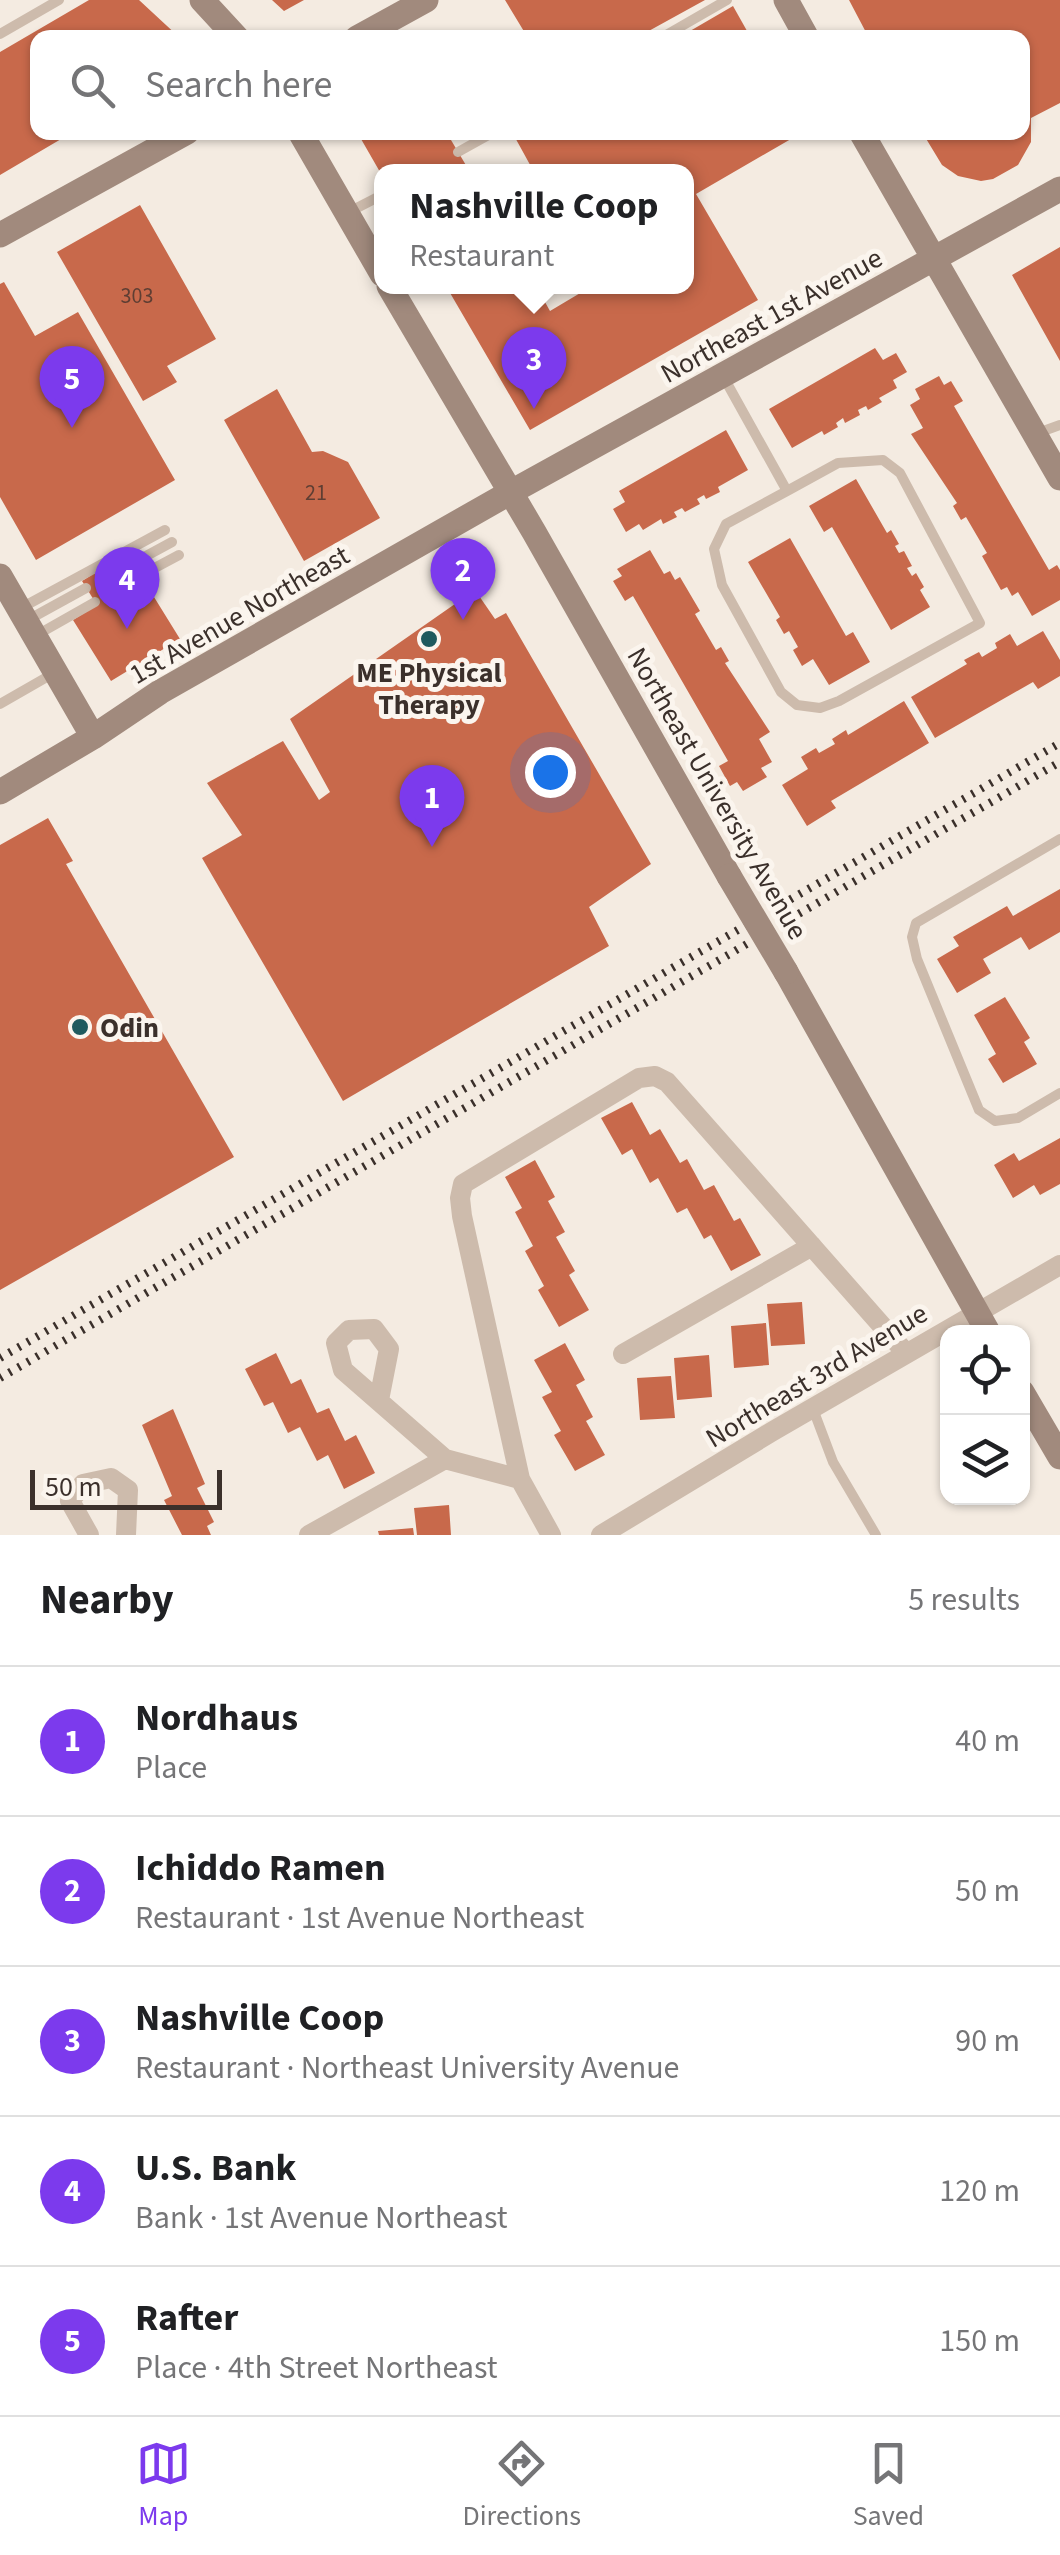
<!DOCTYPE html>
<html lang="en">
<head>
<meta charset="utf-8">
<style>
  body { margin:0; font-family:"Source Sans 3",sans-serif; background:#f6f6f6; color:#202124 }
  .controls { position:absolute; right:30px; bottom:30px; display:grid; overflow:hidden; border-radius:20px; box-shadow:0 2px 8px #0004 }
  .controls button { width:90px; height:90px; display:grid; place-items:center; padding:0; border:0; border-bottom:2px solid #e0e0e0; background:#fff; color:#202124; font:50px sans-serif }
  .scale { position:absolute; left:30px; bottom:25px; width:192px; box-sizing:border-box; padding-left:10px; border:5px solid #3b302b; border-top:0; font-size:28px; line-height:35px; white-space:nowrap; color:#3b302b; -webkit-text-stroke:8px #fbf5ee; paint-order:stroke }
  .you { position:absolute; left:550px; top:772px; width:35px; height:35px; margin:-25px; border:8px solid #fff; border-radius:50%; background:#1a73e8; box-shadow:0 0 0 15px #1a73e833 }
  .badge { display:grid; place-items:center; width:65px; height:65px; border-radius:50%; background:#7c3aed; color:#fff; font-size:32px; font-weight:700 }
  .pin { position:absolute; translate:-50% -82px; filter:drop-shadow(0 2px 5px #0008) }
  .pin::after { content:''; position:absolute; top:52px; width:35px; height:30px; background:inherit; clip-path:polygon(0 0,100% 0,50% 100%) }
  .popup { position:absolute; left:374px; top:164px; width:320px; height:130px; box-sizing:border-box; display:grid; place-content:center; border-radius:20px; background:#fff; filter:drop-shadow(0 2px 8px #0005); font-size:32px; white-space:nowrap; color:#757577 }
  .popup b { font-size:38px; color:#202124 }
  .popup::after { content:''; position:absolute; left:50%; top:100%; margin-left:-20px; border:20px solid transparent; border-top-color:#fff }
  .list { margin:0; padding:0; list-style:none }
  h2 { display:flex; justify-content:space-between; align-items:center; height:130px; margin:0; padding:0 40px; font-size:42px }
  h2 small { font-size:32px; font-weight:400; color:#757577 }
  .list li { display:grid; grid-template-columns:65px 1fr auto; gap:30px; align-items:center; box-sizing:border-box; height:150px; padding:0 40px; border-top:2px solid #e0e0e0 }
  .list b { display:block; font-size:38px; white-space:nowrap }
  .list p { margin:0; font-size:32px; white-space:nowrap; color:#757577 }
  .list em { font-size:32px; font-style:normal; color:#757577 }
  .icon { flex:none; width:55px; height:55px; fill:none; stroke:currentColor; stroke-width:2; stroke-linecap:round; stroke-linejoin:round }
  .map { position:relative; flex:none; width:1060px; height:1535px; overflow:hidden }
  .search { position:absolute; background:#fff; box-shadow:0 2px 8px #0004; left:30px; right:30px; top:30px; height:110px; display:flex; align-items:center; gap:25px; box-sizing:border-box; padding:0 35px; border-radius:20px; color:#757577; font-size:38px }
  .sheet { height:880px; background:#fff }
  nav { display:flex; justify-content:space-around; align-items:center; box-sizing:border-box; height:140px; border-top:2px solid #e0e0e0; background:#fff; font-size:28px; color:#757577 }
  nav a { display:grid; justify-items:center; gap:5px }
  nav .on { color:#7c3aed }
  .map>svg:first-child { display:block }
  .building { fill:#c8694b }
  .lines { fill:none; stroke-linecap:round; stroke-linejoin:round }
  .lane { stroke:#cdbbac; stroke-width:10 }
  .street { stroke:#cdbbac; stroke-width:20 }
  .secondary { stroke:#a18a7d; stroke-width:25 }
  .rail { stroke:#3b302b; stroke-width:8; stroke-dasharray:2.5 8; stroke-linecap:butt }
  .secondary-bridge { stroke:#a18a7d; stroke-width:25 }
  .poi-dot { fill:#1f5a5e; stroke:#fbf5ee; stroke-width:4 }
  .labels { text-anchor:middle; stroke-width:10; stroke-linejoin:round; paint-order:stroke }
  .number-label { font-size:22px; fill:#5e3e33 }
  .street-label { font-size:28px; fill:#3b302b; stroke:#fbf5ee }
  .poi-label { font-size:28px; font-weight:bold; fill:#3b302b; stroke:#fbf5ee }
</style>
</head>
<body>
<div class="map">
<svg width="1060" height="1535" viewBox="0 0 1060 1535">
  <rect width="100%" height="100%" fill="#f4ebe1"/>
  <path class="building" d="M89,0H139L180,38H38V132H73L0,175V52Z
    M272,0H304L284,11Z
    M505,0H705L636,38H528Z
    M849,0H1060V103L1031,118V142L1018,165L993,179L981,181L958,176L942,165L922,132H1022V38H869Z
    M733,6L751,38H678Z
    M357,132H463L451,140L470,172H380Z
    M512,132H803L696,194L758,300L530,430L446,286H536L550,311L592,286H686V172H534Z
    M140,205L216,339L167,366L177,382L143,401L57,252Z
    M1060,247V361L1012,275Z
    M4,282L35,336L78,312L175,480L36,560L0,497V284Z
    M875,348L883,360L896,353L907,372L893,380L897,388L879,398L882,402L868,410L866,406L858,410L860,415L845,423L843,418L836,423L838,427L824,435L822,431L792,448L769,409Z
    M939,376L944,385L951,381L963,401L954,406L1049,570L1057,565L1060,570V600L1032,616L1018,592L1012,596L1007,587L1001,590L982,556L987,553L966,517L961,520L953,506L957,503L911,434L923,428L910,405L920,399L915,389Z
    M277,389L312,452L323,451L348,462L380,518L304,561L224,420Z
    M726,430L748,470L718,487L720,492L706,499L704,495L697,499L700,504L685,512L682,508L674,512L677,517L663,524L661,519L643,530L639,524L626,532L613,509L625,502L619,491Z
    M856,479L887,533L891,530L899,544L895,546L899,553L904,551L912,566L907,568L912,576L916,573L924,587L920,590L930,607L891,630L832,527L824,532L809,506Z
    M790,538L846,636L853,632L870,662L829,685L813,659L802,666L793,650L798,647L789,631L784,634L776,620L780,617L748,562Z
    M650,550L664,574L670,571L675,580L680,577L700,611L695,614L716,650L721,647L729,661L725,663L770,732L759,739L772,762L761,768L767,777L743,791L737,782L730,786L719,766L728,761L633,596L625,601L613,581L622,576L617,569Z
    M106,566L120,589L141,576L180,639L111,681L73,620L97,605L82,581Z
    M475,590L495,619L506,613L651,864L589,907L609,946L343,1101L202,858L242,835L207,783L283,741L319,800L330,792L290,719Z
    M1043,631L1060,660V676L1038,689L1033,682L935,738L911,697L967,664L964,660L979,652L982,657L997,648L995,643L1010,634L1017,646Z
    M904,701L929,743L831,801L836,808L807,826L782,785L808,769L801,757L816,748L819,753L835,744L832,739L846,730L848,735Z
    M48,818L73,861L66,864L234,1157L0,1290V845Z
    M1060,889V932L1029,950L1021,937L983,959L991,973L957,993L937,959L959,946L953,937L1007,906L1013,916Z
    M1005,997L1030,1038L1024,1042L1037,1064L1003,1083L988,1059L996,1054L974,1015Z
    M632,1102L650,1135L660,1129L680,1163L687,1159L704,1190L714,1185L734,1221L740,1218L761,1255L731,1271L711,1235L704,1239L687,1208L677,1213L658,1178L650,1183L632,1149L622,1155L601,1118Z
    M1060,1138V1184L1040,1195L1034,1185L1013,1198L994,1165L1014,1153L1019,1161Z
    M535,1160L555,1197L548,1201L565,1232L556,1237L575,1271L569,1275L589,1310L559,1327L538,1290L544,1286L525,1251L533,1246L515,1212L522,1208L505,1177Z
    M802,1302L805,1344L771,1346L767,1304Z
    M766,1323L769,1365L734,1368L731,1326Z
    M565,1343L585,1380L576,1385L593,1417L586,1421L605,1455L575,1471L554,1435L561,1431L542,1397L552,1392L534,1360Z
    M276,1353L291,1384L301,1379L317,1413L329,1408L345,1441L356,1435L375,1473L344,1489L328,1455L317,1461L300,1427L288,1433L273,1402L264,1406L245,1369Z
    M709,1355L712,1397L677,1400L674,1358Z
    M671,1376L675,1418L640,1420L637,1378Z
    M173,1409L205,1484L197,1488L214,1522L207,1526L211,1535H182L164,1500L172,1496L142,1425Z
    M449,1505L451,1535H417L414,1508Z
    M413,1528L414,1535H379L378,1531Z"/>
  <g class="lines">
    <path class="lane" d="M0,34L59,0
      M661,38L727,0
      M458,152L494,132
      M347,213L382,195
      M723,376L787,491L726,524L714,549L722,585L781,692L797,705L820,708L839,701L980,623L900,473L883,460L838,463L787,491
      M1035,434L1060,425
      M111,575L172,542
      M119,587L179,555
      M21,608L165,530
      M26,621L86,588
      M35,636L95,602
      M0,704L54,673
      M1060,839L916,923L912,937L917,959L979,1110L995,1121L1018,1118L1060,1093
      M813,1409L833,1462L876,1535"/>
    <path class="street" d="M623,1354L812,1246
      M379,1400L389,1349L374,1329L349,1330L336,1343L343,1370L445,1459L520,1479L462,1216L460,1198L463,1184L639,1078L655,1076L667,1082L906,1353
      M520,1479L551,1535
      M89,1535L70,1501L83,1484L111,1478L128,1490L126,1535
      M309,1535L445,1459
      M601,1535L773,1431L1060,1265"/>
    <path class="secondary" d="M202,0L237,38
      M786,0L807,38
      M357,38L426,0
      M300,132L382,274
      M861,132L1060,478
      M0,235L187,132
      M389,286L534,532L729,876
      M0,576L93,737
      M0,792L93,737L160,692L511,492L1060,189
      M786,972L988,1332
      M1022,1392L1060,1457"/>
    <path class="rail" d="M0,1358L1060,743
      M0,1378L1060,762"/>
    <path class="secondary-bridge" d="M729,876L786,972"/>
  </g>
  <g class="poi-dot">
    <circle cx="429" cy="639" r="10"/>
    <circle cx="80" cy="1027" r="10"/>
  </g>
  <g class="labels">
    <g class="number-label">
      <text x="137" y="303">303</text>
      <text x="316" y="500">21</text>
    </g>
    <g class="street-label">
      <text transform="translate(771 315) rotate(-29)" y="10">Northeast 1st Avenue</text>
      <text transform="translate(239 614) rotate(-30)" y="10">1st Avenue Northeast</text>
      <text transform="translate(718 793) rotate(60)" y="10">Northeast University Avenue</text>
      <text transform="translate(816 1375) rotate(-31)" y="10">Northeast 3rd Avenue</text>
    </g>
    <g class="poi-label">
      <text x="429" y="682">ME Physical<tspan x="429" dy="32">Therapy</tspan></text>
      <text x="100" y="1037" text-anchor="start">Odin</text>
    </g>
  </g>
</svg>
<div class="controls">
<button><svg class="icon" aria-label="locate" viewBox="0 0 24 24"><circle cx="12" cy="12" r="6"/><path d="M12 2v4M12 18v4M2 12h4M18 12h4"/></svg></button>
<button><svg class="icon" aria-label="layers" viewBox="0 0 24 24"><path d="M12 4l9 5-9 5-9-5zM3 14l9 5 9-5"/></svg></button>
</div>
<div class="scale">50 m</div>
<div class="you"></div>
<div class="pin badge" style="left:432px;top:847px">1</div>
<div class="pin badge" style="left:463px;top:620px">2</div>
<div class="pin badge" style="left:534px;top:409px">3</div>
<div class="popup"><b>Nashville Coop</b>Restaurant</div>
<div class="pin badge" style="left:127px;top:629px">4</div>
<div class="pin badge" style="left:72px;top:428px">5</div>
<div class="search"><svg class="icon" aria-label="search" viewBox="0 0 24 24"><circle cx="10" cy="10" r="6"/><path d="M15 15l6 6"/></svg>Search here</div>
</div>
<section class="sheet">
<h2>Nearby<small>5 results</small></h2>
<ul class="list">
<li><span class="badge">1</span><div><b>Nordhaus</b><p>Place</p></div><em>40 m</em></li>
<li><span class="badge">2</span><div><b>Ichiddo Ramen</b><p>Restaurant · 1st Avenue Northeast</p></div><em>50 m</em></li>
<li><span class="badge">3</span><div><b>Nashville Coop</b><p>Restaurant · Northeast University Avenue</p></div><em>90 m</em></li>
<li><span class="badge">4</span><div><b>U.S. Bank</b><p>Bank · 1st Avenue Northeast</p></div><em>120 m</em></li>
<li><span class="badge">5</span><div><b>Rafter</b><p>Place · 4th Street Northeast</p></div><em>150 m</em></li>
</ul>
</section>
<nav>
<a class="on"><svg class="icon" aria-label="map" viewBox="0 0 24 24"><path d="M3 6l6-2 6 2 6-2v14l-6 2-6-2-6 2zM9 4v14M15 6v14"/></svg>Map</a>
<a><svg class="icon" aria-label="directions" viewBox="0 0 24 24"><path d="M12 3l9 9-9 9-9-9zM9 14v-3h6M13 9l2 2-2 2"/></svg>Directions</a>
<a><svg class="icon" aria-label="saved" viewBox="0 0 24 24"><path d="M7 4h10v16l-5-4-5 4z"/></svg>Saved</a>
</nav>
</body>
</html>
